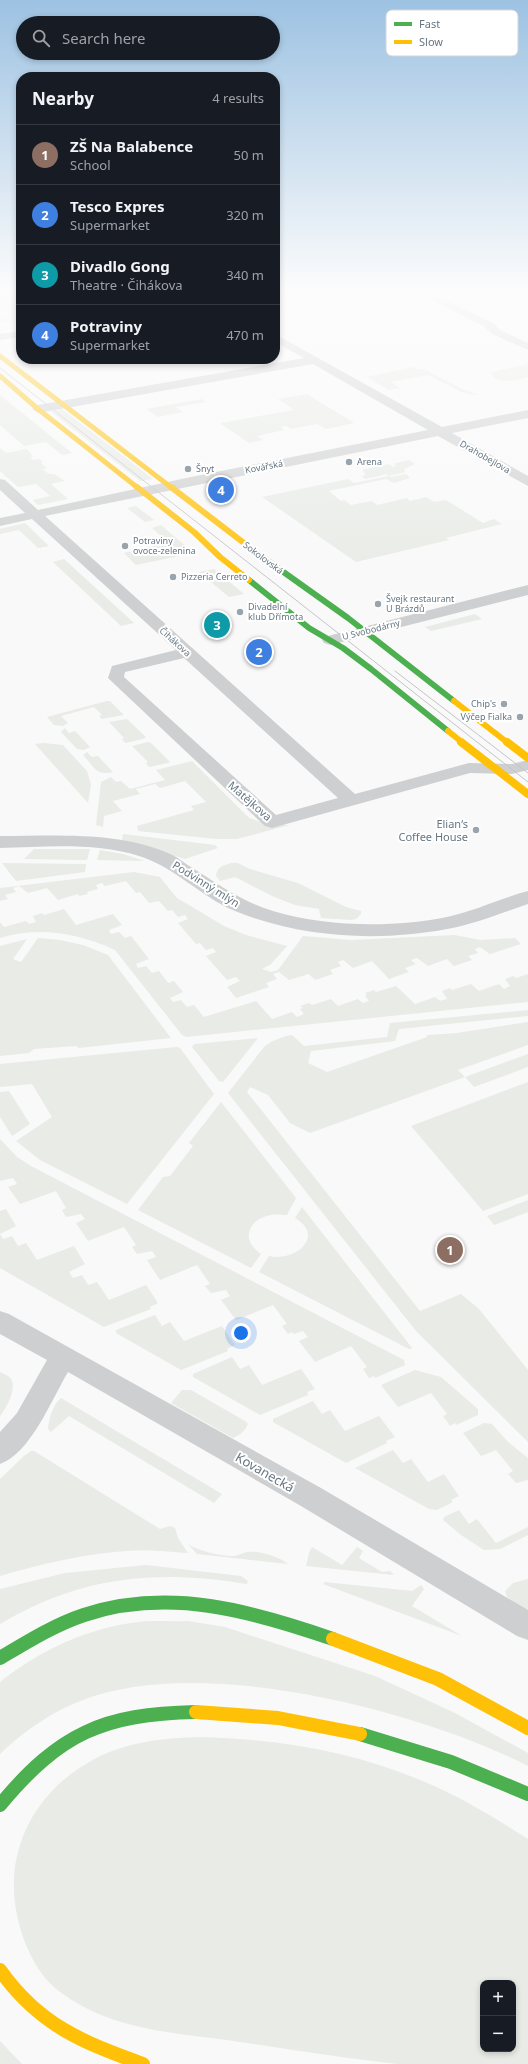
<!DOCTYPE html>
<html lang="en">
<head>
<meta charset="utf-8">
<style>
  body { margin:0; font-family:"Noto Sans",sans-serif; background:#20242c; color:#f1f3f6 }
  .controls { position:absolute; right:12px; bottom:12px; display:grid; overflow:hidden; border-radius:8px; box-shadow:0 2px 6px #0003 }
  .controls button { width:36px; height:36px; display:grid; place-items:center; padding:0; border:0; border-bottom:1px solid #363941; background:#171b24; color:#f1f3f6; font:20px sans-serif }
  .you { position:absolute; left:241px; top:1333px; width:14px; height:14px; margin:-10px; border:3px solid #fff; border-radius:50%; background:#1a73e8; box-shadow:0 0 0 6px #1a73e833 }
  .badge { display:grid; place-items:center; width:26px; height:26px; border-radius:50%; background:#ea580c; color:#fff; font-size:13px; font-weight:700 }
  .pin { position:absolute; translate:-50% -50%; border:2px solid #fff; box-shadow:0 1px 4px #0006 }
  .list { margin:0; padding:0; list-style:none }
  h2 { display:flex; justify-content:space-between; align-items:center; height:52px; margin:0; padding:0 16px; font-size:17px }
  h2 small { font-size:13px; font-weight:400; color:#9ea1a6 }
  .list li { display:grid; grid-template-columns:26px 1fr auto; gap:12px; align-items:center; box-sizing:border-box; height:60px; padding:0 16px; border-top:1px solid #363941 }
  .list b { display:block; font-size:15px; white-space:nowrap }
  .list p { margin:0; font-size:13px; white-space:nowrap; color:#9ea1a6 }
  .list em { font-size:13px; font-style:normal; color:#9ea1a6 }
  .icon { flex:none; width:22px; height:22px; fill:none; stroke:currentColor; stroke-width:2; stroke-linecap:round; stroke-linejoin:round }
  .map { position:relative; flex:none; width:528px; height:2064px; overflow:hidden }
  .search { position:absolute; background:#171b24; box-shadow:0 2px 6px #0003; left:16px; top:16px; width:264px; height:44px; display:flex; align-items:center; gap:10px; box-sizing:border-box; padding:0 14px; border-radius:22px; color:#9ea1a6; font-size:15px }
  .panel { position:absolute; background:#171b24; box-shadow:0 2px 6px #0003; left:16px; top:72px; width:264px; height:292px; border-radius:16px }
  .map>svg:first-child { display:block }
  .green { fill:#e8ebe6; fill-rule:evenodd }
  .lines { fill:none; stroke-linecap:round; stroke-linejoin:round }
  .street { fill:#cecfd0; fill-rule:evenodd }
  .fast-far1 { stroke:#4caf50; stroke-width:6 }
  .fast { stroke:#4caf50; stroke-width:14 }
  .slow-far3 { stroke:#ffc107; stroke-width:5 }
  .slow-far2 { stroke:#ffc107; stroke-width:6 }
  .slow-far1 { stroke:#ffc107; stroke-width:8 }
  .slow { stroke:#ffc107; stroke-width:14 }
  .tram { stroke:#c3c5c6; stroke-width:1 }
  .poi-dot { fill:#99a4ac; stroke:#fff; stroke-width:1.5 }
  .labels { text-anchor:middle; stroke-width:4; stroke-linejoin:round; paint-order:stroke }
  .far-street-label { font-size:9px; fill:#657683; stroke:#fff }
  .far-poi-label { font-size:9px; fill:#657683; stroke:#fff; text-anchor:start }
  .street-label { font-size:11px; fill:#657683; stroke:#fff }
  .poi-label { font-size:11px; fill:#657683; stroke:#fff; text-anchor:end }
  .near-street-label { font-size:13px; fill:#657683; stroke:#fff }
  .key { fill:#fff; stroke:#d1d6da; stroke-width:1 }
  .key-label { font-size:11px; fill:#657683 }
</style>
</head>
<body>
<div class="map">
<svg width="528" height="2064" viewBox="0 0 528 2064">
  <rect width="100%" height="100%" fill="#f9f9f9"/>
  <path class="green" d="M0,291H21V320L0,323V317L9,315L0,309Z
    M528,364V377C517,380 500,385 491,374L492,372Z
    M413,367L417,369H424L462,389L477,394L476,395L461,392L428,375L391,382L400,388L389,390L367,377Z
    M307,394L354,423L326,429L317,424L291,429L287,426L281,427L284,430L257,436L263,440L249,443L220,423L294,410L278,399Z
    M0,395L72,453L62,455L46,442L24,446L0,425Z
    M201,399L206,402L176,407L183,412L158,417L146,409Z
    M62,409L153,479L140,481L50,411Z
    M0,448L6,453L27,449L33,457L30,458L33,460L39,459L43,462L41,463L47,468L42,469L49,474H54L65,481L51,484L68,499L38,505L33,500L50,496L36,484L18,487L0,471Z
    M409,460L415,464L404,469L405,472L389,476L391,477L406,474L410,478L394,483L386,479L329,491L341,501L344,500L351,505L372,501L377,505L407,498L410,501L426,497L434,502L446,500L483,523L494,519L502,524L446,538L449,540L356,562L262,497L348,479L354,483L388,476L387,474L366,479L361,476L366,475L362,470L389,464L393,467L396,466L394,464L396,463Z
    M136,506L154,520L145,522L127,508Z
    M25,523L49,546L38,548L19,530L0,534V529Z
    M161,525L194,553L136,565L124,553L169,543L152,528Z
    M64,559L134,623L121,626L53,562Z
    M214,569L244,594L229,597L199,572Z
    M475,614L482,619L431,631L425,627Z
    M107,701H110L124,715L102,719L99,716L102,715L94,707L61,716L68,723L63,726L54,725L47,717Z
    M127,719L146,737L143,739L125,743L122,739L124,738L109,722Z
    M65,728L69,733L75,731L90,747L84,750L77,749L61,732Z
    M148,742L151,743L170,762L168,763L149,767L146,763L148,762L132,746Z
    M43,743L63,745L87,771L91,785L88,803L35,744Z
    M87,752L92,757L98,756L113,772C96,776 95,768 83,755Z
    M192,761L249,818L267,824L290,825L237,839H216L138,831L137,826L194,810L191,806L206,802L185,781L160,788L155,784L136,789L140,794L113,801L122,811L104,816L103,827L96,825L101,782L111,777L116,782L121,781L130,789L165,780L156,770Z
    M123,834L215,845L218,848L185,859L122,840Z
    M34,849H90L87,860L24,859Z
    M100,850L123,854L145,861L97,860Z
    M2,863L86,864L85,872L16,881Z
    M231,863H238L250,869L298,883L346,907L361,911V914L356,919L351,920L321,918L319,909L295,905L272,896L235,877L220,881L216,876C217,867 222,866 231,863Z
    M134,872L160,877L177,898L224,926L246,935L287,946L271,964L262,969L271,972L278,970L303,936L351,940L454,935L481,940L515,938L521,944L490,954L480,947L475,949L478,953L468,956L472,960L454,966L447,959L428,966L417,958L411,960L416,964L405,968L409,972L389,979L372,961L353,968L343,960L338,962L341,966L330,970L333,974L315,980L309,974L289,980L279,972L273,974L277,979L266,983L269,987L236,998L227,987L240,981L236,977L227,980L206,956L216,952L213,948L206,950L200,943L196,944L178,923L188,919L185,915L178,917L172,910L168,911L159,901L149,903L140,892L136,893L126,881L105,886L102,883L96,885L98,889L87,892L88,894L79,896L78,894L58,900L47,888L28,893L19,886L13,888L16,892L5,895L8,899L0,901V888Z
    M64,909L76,925L113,914L122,925L109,930L111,934L119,932L125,938L131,936L149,959L136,964L138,968L146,966L152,973L159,971L168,983L174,981L183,992L170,998L173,1002L181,1000L187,1007L194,1005L204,1017L256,1001L272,1019L292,1012L297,1017L304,1014L300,1009L303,1008L300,1006L309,1003L312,1005L331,999L338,1006L358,999L363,1003L369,1001L365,996L367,995L365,993L374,990L376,992L396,986L415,1004L435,997L440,1001L447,999L442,991L450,988L452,990L471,984L479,991L499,984L504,989L510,986L505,979L513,976L516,978L528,974V1002L186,1037L182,1035L115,950C78,933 39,926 0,938V922L4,927L26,921L29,924L36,922L33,916L42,913L44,915Z
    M38,938L60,940L83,945L108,955L171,1038L79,1048L76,1046L34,1049L29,1053L0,1056V946L27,939L13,959L21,962Z
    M528,1010V1016L399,1029L395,1041L311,1051L308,1063L327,1072L427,1037V1035L457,1033L528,1022V1045L458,1070L465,1077L528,1054V1067L474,1087L465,1077L310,1133L290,1123L268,1095L250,1087L247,1092L420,1311L461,1294L479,1309L528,1370V1442L416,1331L228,1093L264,1047C271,1041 283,1036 292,1035L304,1046L387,1037L390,1023Z
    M258,1038L223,1082L219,1081L192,1047L194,1044Z
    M177,1047L180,1048L214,1094L127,1204L40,1160L16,1141L52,1117L32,1084L0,1087V1064Z
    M528,1082V1194L483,1211L411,1126Z
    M9,1091L30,1124L12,1136L0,1117V1092Z
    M221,1102L296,1198L287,1215C282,1215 276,1214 271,1215C248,1219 240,1240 261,1254L251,1268L138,1210L163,1177L170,1176L193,1146L189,1143Z
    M0,1139L17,1157L31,1166L404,1360L405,1365L375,1378L374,1376L369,1378L363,1369L367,1367L351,1346L315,1362L299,1341L308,1337L303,1331L294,1334L292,1332L288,1334L282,1326L287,1324L273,1305L236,1320L221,1300L230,1296L226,1290L211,1293L205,1286L210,1284L197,1265L160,1280L147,1260L156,1257L152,1251L137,1254L132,1247L136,1245L124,1227L88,1241L76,1223L85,1219L81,1214L66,1217L62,1210L66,1208L56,1191L20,1204L8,1187L17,1184L13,1178L0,1181Z
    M528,1200V1212L494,1225L487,1216Z
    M302,1207L412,1348L411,1349H409L259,1272L269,1256C295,1262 326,1236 295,1218Z
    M6,1209L16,1226L0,1234V1211Z
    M0,1234L3,1239L12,1236L18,1246L26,1243L37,1260L74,1246L85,1264L69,1272L73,1278L82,1275L88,1285L97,1282L109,1300L146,1285L158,1303L150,1307L151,1309L104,1327L0,1268Z
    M155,1315L162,1326L170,1322L184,1341L222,1326L235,1345L227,1349L228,1351L181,1370L116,1333V1330Z
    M232,1357L240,1369L249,1365L262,1385L301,1369L315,1389L307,1392L308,1395L260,1415L193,1377V1374Z
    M415,1370L441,1377L478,1409V1415L456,1425L455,1423L450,1426L443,1416L447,1414L431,1393L398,1407L381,1385Z
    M0,1372C4,1374 11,1376 12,1381C16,1390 6,1409 0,1416Z
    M182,1390H191L245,1421L248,1424C245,1431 240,1435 233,1438L171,1403Z
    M61,1398L76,1407L222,1494L214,1503L69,1416L51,1432L48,1429C49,1417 53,1405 61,1398Z
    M313,1401L322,1414L330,1410L345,1431L379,1416L395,1437L386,1441L387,1443L346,1463L273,1422V1419Z
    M484,1423L492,1424L508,1442L528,1458V1480L516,1483L508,1474L513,1471L496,1450L481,1456L463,1433Z
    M393,1450L403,1463L411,1459L428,1482L444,1474L459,1496L451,1500L453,1502L437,1510L429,1509L355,1468Z
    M31,1451H34L160,1529L170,1526L175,1528L178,1538L188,1553C168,1552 146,1549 126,1551C83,1554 41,1564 0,1576V1479L24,1456Z
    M459,1510L469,1524L477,1519L496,1543L528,1527V1535L500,1549L484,1550L461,1535L443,1520L444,1517Z
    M187,1543C194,1550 224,1557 235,1556C239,1555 242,1553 247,1552C257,1550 280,1557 288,1564L197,1554Z
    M312,1547L342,1565L357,1547L363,1551L359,1558L382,1572L390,1571L394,1575L306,1566L309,1553Z
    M146,1565L241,1576L248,1581L247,1584C155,1569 81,1576 0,1624V1589L65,1573Z
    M528,1579V1612L507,1597L505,1591L513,1583Z
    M325,1582L412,1591L421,1585L424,1589L412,1606L462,1636L323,1584Z
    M188,1621L225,1627L375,1676L455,1713L528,1753V1766C419,1710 201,1654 83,1700C51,1712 24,1731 0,1754V1682C39,1651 89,1627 139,1622C155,1620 172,1622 188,1621Z
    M200,1737C277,1739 354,1751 425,1782C461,1797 495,1818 528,1839V2064C499,2064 470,2064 441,2064C427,2064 412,2064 398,2064C343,2058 288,2049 234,2041C183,2034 128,2031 82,2006C68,1998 51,1987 42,1974C17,1939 6,1886 20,1845C31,1809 58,1779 91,1761C124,1742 163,1738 200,1737ZM483,1983H513V2049H483Z
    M0,2041L22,2064H0Z"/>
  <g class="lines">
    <path class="street" d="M275,291H295L294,293L275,296Z
      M415,291H428L493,323L500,330L528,343V350L492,334L485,327Z
      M21,331V337L0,340V334Z
      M275,334L442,427L528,410V418L452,433L528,476V486L438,436L45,516L355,794L469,763L512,764L528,760V770L512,774L470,773L279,826L272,828L265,826L108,678L112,666L176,650L32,519L0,526V518L25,513L0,490V479L5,480L38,510L186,478L428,430L313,364L38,413L32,409L38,405L304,358L275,342ZM184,658L338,798L276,815L124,677L125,672Z
      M528,585V595L330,645L324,643L322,640L324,637Z
      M0,836C56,836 118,831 170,854C178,857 184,863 191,867C218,884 242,902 273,911C327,927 392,928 447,917C475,911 501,898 528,891V904C501,913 475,924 447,929C379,942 300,938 235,911C201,897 175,867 139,856C95,842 45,847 0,848Z
      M0,1311L9,1314L321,1488L528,1610V1640L517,1636L301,1506L68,1372C52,1399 30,1454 0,1464V1432L17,1413L47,1360L0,1334Z"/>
    <path class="fast-far1" d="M261,556L348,618L454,701
      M249,580L309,628L343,648L371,669L448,731"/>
    <path class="fast" d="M0,1658C27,1642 54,1625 84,1615C169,1587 252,1611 333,1639
      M360,1734L451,1762L528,1794
      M0,1805C60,1733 103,1714 196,1712"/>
    <path class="slow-far3" d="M0,356L172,488
      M0,376L38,409L138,488"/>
    <path class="slow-far2" d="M137,487L194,532L220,557L249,580
      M171,487L261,556
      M454,701L508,743
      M448,731L463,743"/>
    <path class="slow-far1" d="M461,742L528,794
      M507,742L528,758"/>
    <path class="slow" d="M333,1639L438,1679L528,1728
      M196,1712L278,1718L360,1734
      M0,1970C39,2025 82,2042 143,2064"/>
    <path class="tram" d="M0,368L528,782
      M395,671L528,773"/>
  </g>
  <linearGradient id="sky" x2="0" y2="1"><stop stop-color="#9dc2e2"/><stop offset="0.5" stop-color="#fcfcfc"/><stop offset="1" stop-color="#fcfcfc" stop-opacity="0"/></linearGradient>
  <rect width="528" height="580" fill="url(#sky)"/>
  <g class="poi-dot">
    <circle cx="349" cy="462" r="4"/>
    <circle cx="188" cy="469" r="4"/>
    <circle cx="125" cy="546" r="4"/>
    <circle cx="173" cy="577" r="4"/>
    <circle cx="378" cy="604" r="4"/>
    <circle cx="240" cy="612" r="4"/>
    <circle cx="504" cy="704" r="4"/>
    <circle cx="520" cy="717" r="4"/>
    <circle cx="476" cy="830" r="4"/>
  </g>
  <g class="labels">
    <g class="far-street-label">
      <text transform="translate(485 457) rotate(30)" y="3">Drahobejlova</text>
      <text transform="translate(264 467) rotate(-11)" y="3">Kovářská</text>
      <text transform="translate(263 558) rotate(37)" y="3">Sokolovská</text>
      <text transform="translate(371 630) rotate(-14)" y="3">U Svobodárny</text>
      <text transform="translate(175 642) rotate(42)" y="3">Čihákova</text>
    </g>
    <g class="far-poi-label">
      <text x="357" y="465">Arena</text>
      <text x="196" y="472">Šnyt</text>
      <text x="133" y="544">Potraviny<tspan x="133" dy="10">ovoce-zelenina</tspan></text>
      <text x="181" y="580">Pizzeria Cerreto</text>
      <text x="386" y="602">Švejk restaurant<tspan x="386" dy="10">U Brázdů</tspan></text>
      <text x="248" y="610">Divadelní<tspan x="248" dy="10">klub Dřímota</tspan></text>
      <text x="496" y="707" text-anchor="end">Chip's</text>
      <text x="512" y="720" text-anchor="end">Výčep Fialka</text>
    </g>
    <g class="street-label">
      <text transform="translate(250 801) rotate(41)" y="4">Matějkova</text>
      <text transform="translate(206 884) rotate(32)" y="4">Podvinný mlýn</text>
    </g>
    <g class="poi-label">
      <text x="468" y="828">Elian‘s<tspan x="468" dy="13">Coffee House</tspan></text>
    </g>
    <g class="near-street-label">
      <text transform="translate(265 1472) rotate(30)" y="5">Kovanecká</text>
    </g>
  </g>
  <rect x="386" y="10" width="132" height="46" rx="6" class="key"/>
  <rect x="394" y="22" width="18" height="4" fill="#4caf50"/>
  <rect x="394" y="40" width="18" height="4" fill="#ffc107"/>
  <g class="key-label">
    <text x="419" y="28">Fast</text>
    <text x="419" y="46">Slow</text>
  </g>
</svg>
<div class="controls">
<button>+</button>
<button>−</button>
</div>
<div class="you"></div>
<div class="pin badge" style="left:450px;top:1250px;background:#8d6e63">1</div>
<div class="pin badge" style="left:259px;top:652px;background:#3f7fe0">2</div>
<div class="pin badge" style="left:217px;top:625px;background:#0f9aa8">3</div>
<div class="pin badge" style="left:221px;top:490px;background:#3f7fe0">4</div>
<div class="search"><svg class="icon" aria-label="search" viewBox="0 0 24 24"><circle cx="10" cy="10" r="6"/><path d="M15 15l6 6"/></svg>Search here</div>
<section class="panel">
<h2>Nearby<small>4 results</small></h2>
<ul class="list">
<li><span class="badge" style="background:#8d6e63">1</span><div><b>ZŠ Na Balabence</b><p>School</p></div><em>50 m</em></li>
<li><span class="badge" style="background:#3f7fe0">2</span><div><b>Tesco Expres</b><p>Supermarket</p></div><em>320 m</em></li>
<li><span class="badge" style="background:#0f9aa8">3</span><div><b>Divadlo Gong</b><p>Theatre · Čihákova</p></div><em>340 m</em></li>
<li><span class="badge" style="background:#3f7fe0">4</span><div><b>Potraviny</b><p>Supermarket</p></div><em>470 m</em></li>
</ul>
</section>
</div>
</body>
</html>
